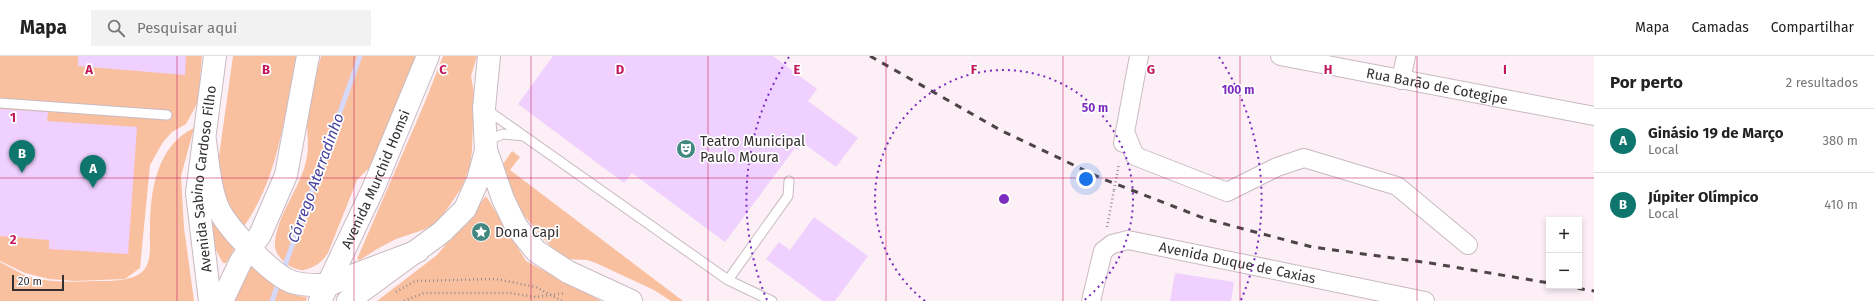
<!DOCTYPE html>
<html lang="pt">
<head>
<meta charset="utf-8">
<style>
  body { margin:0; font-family:"Fira Sans",sans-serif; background:#f2f2f2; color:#222 }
  .controls { position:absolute; right:12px; bottom:12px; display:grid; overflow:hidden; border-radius:0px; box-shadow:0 2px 6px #0003 }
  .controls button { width:36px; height:36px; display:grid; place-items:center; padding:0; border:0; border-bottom:1px solid #e0e0e0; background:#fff; color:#222; font:20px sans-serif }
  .scale { position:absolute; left:12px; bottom:10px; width:52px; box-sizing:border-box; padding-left:4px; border:2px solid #342f31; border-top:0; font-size:11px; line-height:14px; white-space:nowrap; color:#342f31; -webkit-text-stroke:3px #fff; paint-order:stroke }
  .you { position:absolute; left:1086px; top:123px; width:14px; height:14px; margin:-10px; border:3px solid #fff; border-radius:50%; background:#1a73e8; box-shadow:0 0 0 6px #1a73e833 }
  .badge { display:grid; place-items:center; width:26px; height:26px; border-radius:50%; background:#0f766e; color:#fff; font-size:13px; font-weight:700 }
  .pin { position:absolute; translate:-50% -33px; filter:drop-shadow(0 1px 2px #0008) }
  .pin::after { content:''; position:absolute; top:21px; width:14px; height:12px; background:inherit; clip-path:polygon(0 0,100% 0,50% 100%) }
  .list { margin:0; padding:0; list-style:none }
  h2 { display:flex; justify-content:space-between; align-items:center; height:52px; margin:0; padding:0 16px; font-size:17px }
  h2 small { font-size:13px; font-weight:400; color:#767676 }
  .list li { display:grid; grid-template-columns:26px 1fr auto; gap:12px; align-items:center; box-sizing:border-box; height:64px; padding:0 16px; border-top:1px solid #e0e0e0 }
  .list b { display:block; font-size:15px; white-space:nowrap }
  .list p { margin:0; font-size:13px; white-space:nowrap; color:#767676 }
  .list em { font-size:13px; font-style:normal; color:#767676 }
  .icon { flex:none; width:22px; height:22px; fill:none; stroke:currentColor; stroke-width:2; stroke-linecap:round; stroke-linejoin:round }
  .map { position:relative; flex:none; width:1594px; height:245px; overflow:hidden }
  header { display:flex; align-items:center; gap:24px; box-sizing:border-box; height:56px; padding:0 20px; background:#fff; border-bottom:1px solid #e0e0e0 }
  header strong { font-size:19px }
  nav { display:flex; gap:22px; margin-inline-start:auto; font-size:14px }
  .search { width:280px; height:36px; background:#f2f2f2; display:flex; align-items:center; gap:10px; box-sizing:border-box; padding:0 14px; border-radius:0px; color:#767676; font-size:15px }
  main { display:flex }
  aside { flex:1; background:#fff }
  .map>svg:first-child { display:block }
  .green { fill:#f9c09f }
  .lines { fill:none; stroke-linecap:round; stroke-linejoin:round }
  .stream { stroke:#d6d9fa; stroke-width:5 }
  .building { fill:#efd0fe }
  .lane-casing { stroke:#c8bac1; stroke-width:11 }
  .street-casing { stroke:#c8bac1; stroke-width:20 }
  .secondary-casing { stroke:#c8bac1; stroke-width:24 }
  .path { stroke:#968d91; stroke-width:2.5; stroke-dasharray:1 3; stroke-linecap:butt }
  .lane { stroke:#fff; stroke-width:9 }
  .street { stroke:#fff; stroke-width:18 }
  .secondary { stroke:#fff; stroke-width:22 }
  .rail { stroke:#4b4547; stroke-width:3; stroke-dasharray:7 7; stroke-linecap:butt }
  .path-bridge { stroke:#968d91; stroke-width:2.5; stroke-dasharray:1 3; stroke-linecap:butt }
  .grid { fill:none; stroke:#c2185b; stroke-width:1; stroke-opacity:0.55 }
  .ring { fill:none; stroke:#7b2cbf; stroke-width:2; stroke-dasharray:2 4 }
  .labels { text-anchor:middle; stroke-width:3.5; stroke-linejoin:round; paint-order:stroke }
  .street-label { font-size:14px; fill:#342f31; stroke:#fff }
  .poi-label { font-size:14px; fill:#342f31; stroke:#fff; text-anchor:start }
  .water-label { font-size:15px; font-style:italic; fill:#48409c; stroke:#fff }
  .grid-label { font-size:13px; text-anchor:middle; font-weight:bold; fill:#c2185b; stroke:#fff; stroke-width:3.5; stroke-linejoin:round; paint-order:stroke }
  .centre { fill:#7b2cbf; stroke:#fff; stroke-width:2 }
  .ring-label { font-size:12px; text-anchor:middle; font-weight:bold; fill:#7b2cbf; stroke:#fff; stroke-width:3.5; stroke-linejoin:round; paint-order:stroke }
</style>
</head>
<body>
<header>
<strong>Mapa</strong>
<div class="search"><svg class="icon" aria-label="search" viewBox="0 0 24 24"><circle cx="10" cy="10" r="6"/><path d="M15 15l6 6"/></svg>Pesquisar aqui</div>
<nav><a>Mapa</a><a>Camadas</a><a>Compartilhar</a></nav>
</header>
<main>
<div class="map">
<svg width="1594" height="245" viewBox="0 0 1594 245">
  <rect width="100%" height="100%" fill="#fdeff6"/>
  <path class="green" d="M0,0H202L198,46L186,68L172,76L163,86L150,109L140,212L125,223L75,225L49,223L25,217L0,205Z
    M233,0H296C285,57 279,121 244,170L227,153L219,119V100Z
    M321,0H421L372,109L357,124L328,197C322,206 316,211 304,214C294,216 276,202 275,191C274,161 303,130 307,100C309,89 307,77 307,66C309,44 316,21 321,0Z
    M443,0H477L471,20L474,37L472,95L470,110L462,131L441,162L431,170L423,174L396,183L377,193L360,204L357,203L425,46Z
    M194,72L181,120L184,172L194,245H0V206C8,210 16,215 24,219C46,227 70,226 93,225C107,225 132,226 143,215C153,204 149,187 150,174C150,136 156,90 194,72Z
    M512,95L520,101L510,114L683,245H671L654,234L596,207L587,204L565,203L556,197L520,155L501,111Z
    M486,140L526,205L601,245H377L437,199Z
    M208,157L235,192L226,207H223L213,189Z
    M250,208C265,224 284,239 307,241L306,245H233Z"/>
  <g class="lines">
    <path class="stream" d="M283,215L360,0
      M272,245L279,225"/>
  </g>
  <path class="building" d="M78,0H186L185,19L78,10Z
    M553,0H773L817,33L808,45L858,82L836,111L803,87L798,94L795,92L725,186L632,117L624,127L518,48Z
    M0,53L48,56L47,65L137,71L128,198L49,193V184L0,180Z
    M814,161L868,200L835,245H823L766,203L779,186L790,194Z
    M1175,217L1234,226L1231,245H1170Z"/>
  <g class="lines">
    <defs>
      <path id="lane" d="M0,47L167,59
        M487,54L728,224L772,245
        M486,85L503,78L524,80
        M728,224L788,140L789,125"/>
      <g id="street">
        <path id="s1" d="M1280,0L1594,60"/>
        <path d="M1401,24L1406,0"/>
        <path d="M1125,76L1135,100L1227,136L1277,111L1304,102L1397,130L1468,189"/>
        <path d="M1123,87L1139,0"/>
        <path id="s2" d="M1091,245L1103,195L1112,188L1128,184L1425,245"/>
      </g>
      <g id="secondary">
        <path d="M489,0L484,52L486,94L503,143L516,170L536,195L568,216L631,245"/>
        <path d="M205,85C208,106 210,137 220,156C231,175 272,219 292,226C304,230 316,229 328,229L418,195"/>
        <path id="s3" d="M210,245L197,137L215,0"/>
        <path d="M222,245L241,205L260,179L286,119L308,0"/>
        <path id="s4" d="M320,245L373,133L428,0"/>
        <path d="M348,245L442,176L465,153L478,124L486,94"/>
      </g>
    </defs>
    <use href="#lane" class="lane-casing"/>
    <use href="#street" class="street-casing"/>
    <use href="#secondary" class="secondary-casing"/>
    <path class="path" d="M1117,119L1119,107
      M1107,171L1114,134
      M396,236L415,225L496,223L536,231L562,245
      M404,245L424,237H509L536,241L566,237"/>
    <use href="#lane" class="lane"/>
    <use href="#street" class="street"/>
    <use href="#secondary" class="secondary"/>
    <path class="rail" d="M870,0L1002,75L1103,123L1206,163L1312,191L1430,207L1549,227
      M1564,230L1594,235"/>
    <path class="path-bridge" d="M1114,134L1117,119"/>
  </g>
  <path class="grid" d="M177,0V245M354,0V245M531,0V245M708,0V245M886,0V245M1063,0V245M1240,0V245M1417,0V245M0,122H1594"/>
  <g class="ring">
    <path d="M925 245A129 129 0 1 1 1083 245"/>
    <path d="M767 244A258 258 0 0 1 789 1M1219 1A258 258 0 0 1 1241 244"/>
  </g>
  <defs>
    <symbol id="theatre-disc" viewBox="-11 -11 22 22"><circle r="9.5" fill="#428880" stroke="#fff"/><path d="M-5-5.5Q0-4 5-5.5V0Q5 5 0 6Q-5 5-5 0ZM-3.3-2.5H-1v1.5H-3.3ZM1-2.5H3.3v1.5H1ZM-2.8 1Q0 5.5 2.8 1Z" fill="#fff"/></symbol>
    <symbol id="sight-disc" viewBox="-11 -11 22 22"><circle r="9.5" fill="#428880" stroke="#fff"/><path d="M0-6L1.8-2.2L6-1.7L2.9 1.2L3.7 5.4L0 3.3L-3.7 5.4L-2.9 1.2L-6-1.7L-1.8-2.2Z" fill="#fff"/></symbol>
  </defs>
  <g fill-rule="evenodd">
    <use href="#theatre-disc" x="675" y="82" width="22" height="22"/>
    <use href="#sight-disc" x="470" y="165" width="22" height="22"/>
  </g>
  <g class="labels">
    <g class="street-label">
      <text dy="5" stroke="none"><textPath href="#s1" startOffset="160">Rua Barão de Cotegipe</textPath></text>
      <text dy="5" stroke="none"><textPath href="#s3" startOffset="123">Avenida Sabino Cardoso Filho</textPath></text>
      <text dy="5" stroke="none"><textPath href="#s4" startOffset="134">Avenida Murchid Homsi</textPath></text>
      <text dy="5" stroke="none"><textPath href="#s2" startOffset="191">Avenida Duque de Caxias</textPath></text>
    </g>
    <g class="poi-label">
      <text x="700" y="90">Teatro Municipal<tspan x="700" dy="16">Paulo Moura</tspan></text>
      <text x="495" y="181">Dona Capi</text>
    </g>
    <g class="water-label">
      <text transform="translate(316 122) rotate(-70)" y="5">Córrego Aterradinho</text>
    </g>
  </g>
  <g class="grid-label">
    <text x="89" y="18">A</text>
    <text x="266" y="18">B</text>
    <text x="443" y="18">C</text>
    <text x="620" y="18">D</text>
    <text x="797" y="18">E</text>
    <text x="974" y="18">F</text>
    <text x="1151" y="18">G</text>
    <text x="1328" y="18">H</text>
    <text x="1505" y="18">I</text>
    <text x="13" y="66">1</text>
    <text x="13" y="188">2</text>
  </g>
  <circle cx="1004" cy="143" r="6" class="centre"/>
  <g class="ring-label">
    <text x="1238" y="38">100 m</text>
    <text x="1095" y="56">50 m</text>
  </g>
</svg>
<div class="controls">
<button>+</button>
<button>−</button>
</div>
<div class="scale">20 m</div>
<div class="you"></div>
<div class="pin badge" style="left:93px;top:132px">A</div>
<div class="pin badge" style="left:22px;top:117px">B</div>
</div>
<aside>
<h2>Por perto<small>2 resultados</small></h2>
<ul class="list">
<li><span class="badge">A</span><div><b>Ginásio 19 de Março</b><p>Local</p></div><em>380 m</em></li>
<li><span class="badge">B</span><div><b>Júpiter Olímpico</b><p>Local</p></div><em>410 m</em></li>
</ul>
</aside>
</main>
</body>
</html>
